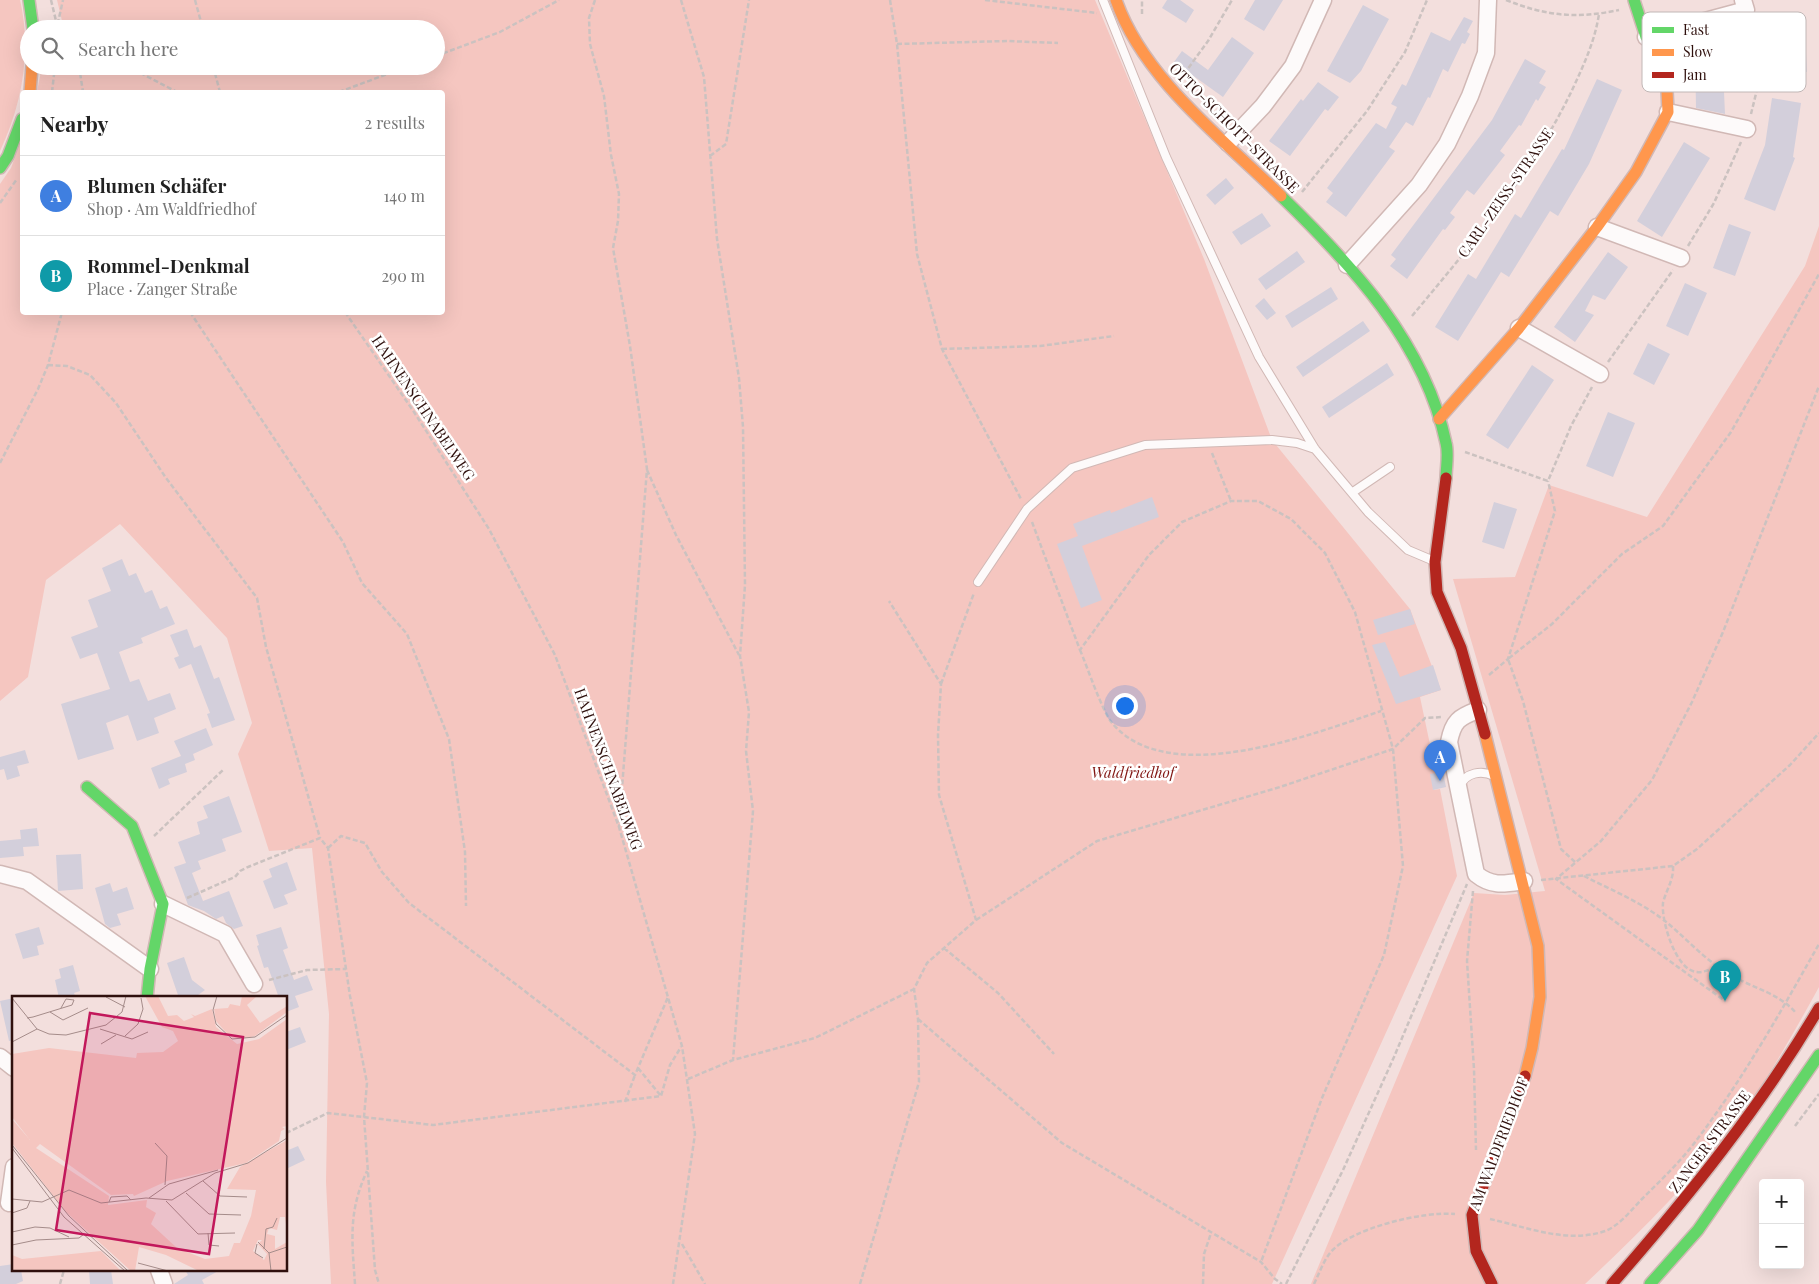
<!DOCTYPE html>
<html lang="en">
<head>
<meta charset="utf-8">
<style>
  body { margin:0; font-family:"Playfair Display",serif; background:#f6f6f6; color:#222 }
  .controls { position:absolute; right:15px; bottom:15px; display:grid; overflow:hidden; border-radius:5px; box-shadow:0 5px 20px #0002 }
  .controls button { width:45px; height:45px; display:grid; place-items:center; padding:0; border:0; border-bottom:1px solid #e0e0e0; background:#fff; color:#222; font:25px sans-serif }
  .you { position:absolute; left:1124px; top:705px; width:18px; height:18px; margin:-12px; border:4px solid #fff; border-radius:50%; background:#1a73e8; box-shadow:0 0 0 8px #1a73e833 }
  .badge { display:grid; place-items:center; width:32px; height:32px; border-radius:50%; background:#745856; color:#fff; font-size:16px; font-weight:700 }
  .pin { position:absolute; translate:-50% -41px; filter:drop-shadow(0 1px 2px #0008) }
  .pin::after { content:''; position:absolute; top:26px; width:18px; height:15px; background:inherit; clip-path:polygon(0 0,100% 0,50% 100%) }
  .list { margin:0; padding:0; list-style:none }
  h2 { display:flex; justify-content:space-between; align-items:center; height:65px; margin:0; padding:0 20px; font-size:21px }
  h2 small { font-size:16px; font-weight:400; color:#767676 }
  .list li { display:grid; grid-template-columns:32px 1fr auto; gap:15px; align-items:center; box-sizing:border-box; height:80px; padding:0 20px; border-top:1px solid #e0e0e0 }
  .list b { display:block; font-size:19px; white-space:nowrap }
  .list p { margin:0; font-size:16px; white-space:nowrap; color:#767676 }
  .list em { font-size:16px; font-style:normal; color:#767676 }
  .icon { flex:none; width:28px; height:28px; fill:none; stroke:currentColor; stroke-width:2; stroke-linecap:round; stroke-linejoin:round }
  .map { position:relative; flex:none; width:1819px; height:1284px; overflow:hidden }
  .search { position:absolute; background:#fff; box-shadow:0 5px 20px #0002; left:20px; top:20px; width:425px; height:55px; display:flex; align-items:center; gap:12px; box-sizing:border-box; padding:0 18px; border-radius:28px; color:#767676; font-size:19px }
  .panel { position:absolute; background:#fff; box-shadow:0 5px 20px #0002; left:20px; top:90px; width:425px; height:225px; border-radius:5px }
  .map>svg:first-child { display:block }
  .green { fill:#f5c6c0 }
  .building { fill:#d3cfdb }
  .lines { fill:none; stroke-linecap:round; stroke-linejoin:round }
  .lane-casing { stroke:#d1b8b5; stroke-width:10 }
  .street-casing { stroke:#d1b8b5; stroke-width:19 }
  .fast-casing { stroke:#d1b8b5; stroke-width:14 }
  .slow-casing { stroke:#d1b8b5; stroke-width:14 }
  .jam-casing { stroke:#d1b8b5; stroke-width:14 }
  .path { stroke:#cbc2c0; stroke-width:2.5; stroke-dasharray:5 2.5; stroke-linecap:butt }
  .lane { stroke:#fdfafa; stroke-width:8 }
  .street { stroke:#fdfafa; stroke-width:16 }
  .fast { stroke:#63d668; stroke-width:11 }
  .slow { stroke:#ff974d; stroke-width:11 }
  .jam { stroke:#b3261e; stroke-width:11 }
  .labels { text-anchor:middle; stroke-width:5; stroke-linejoin:round; paint-order:stroke }
  .street-label { font-size:15px; fill:#2f100d; stroke:#fff }
  .park-label { font-size:15px; font-style:italic; fill:#821713; stroke:#fff }
  .inset-road { fill:none; stroke:#a58c8a; stroke-width:1 }
  .view { fill:#c2185b; fill-opacity:0.15; stroke:#c2185b; stroke-width:2.5 }
  .inset-edge { fill:none; stroke:#2f100d; stroke-width:2.5 }
  .key { fill:#fff; stroke:#c1b7b6; stroke-width:1 }
  .key-label { font-size:14px; fill:#2f100d }
</style>
</head>
<body>
<div class="map">
<svg width="1819" height="1284" viewBox="0 0 1819 1284">
  <rect width="100%" height="100%" fill="#f3dfdd"/>
  <path class="green" d="M0,0H20C32,50 22,105 0,151Z
    M57,0H1095L1204,259L1272,440L1410,609L1441,690L1420,697L1436,773L1433,790L1440,789L1457,876L1272,1284H331L326,1182L329,1014L312,848L269,851L238,754L252,723L227,638L120,524L46,580L28,677L0,701V184L11,168L22,138V312H442V92H37L42,66H436V29H64Z
    M1819,226V987C1793,1034 1766,1083 1733,1126C1689,1184 1638,1234 1585,1284H1311L1474,893L1505,895L1545,891L1453,579L1515,577L1549,485L1647,517L1805,266Z"/>
  <path class="building" d="M1167,0H1180L1194,10L1186,23L1162,8Z
    M1255,0H1283L1264,31L1244,19Z
    M1363,5L1389,19L1361,71L1350,83L1327,71Z
    M1804,14L1807,72L1780,74L1777,15Z
    M1464,17L1473,21L1467,32L1470,34L1465,44L1462,43L1448,72L1443,69L1430,98L1428,97L1413,126L1406,122L1389,147L1395,151L1346,217L1326,202L1333,193L1327,188L1376,123L1386,129L1397,107L1391,104L1402,84L1406,86L1431,32L1450,41Z
    M1232,37L1254,53L1223,97L1174,62L1182,51L1208,70Z
    M1723,48L1724,92L1725,114L1696,108L1695,49Z
    M1525,59L1546,71L1539,83L1546,87L1538,101L1536,99L1521,126L1519,125L1500,151L1505,155L1474,195L1467,190L1450,213L1455,217L1445,230L1443,229L1407,279L1390,266L1396,259L1391,255L1492,120Z
    M1597,79L1622,90L1589,164L1558,216L1550,211L1509,277L1501,272L1458,341L1435,327L1468,274L1476,279L1515,214L1521,218L1562,149L1564,150Z
    M1318,82L1339,97L1328,111L1325,109L1290,156L1269,141L1301,99L1303,101Z
    M1772,98L1801,103L1793,157L1795,158L1775,211L1744,199L1765,145Z
    M1684,142L1710,158L1662,237L1637,221Z
    M1226,178L1234,188L1215,205L1206,195Z
    M1262,213L1271,226L1241,245L1232,232Z
    M1729,224L1751,232L1735,276L1713,268Z
    M1297,251L1305,262L1266,290L1258,279Z
    M1608,252L1628,267L1605,300L1593,295L1585,311L1594,315L1575,342L1554,327Z
    M1685,283L1707,293L1688,336L1666,326Z
    M1331,287L1338,299L1292,328L1285,316Z
    M1264,298L1276,313L1267,320L1255,306Z
    M1363,321L1370,331L1303,377L1296,367Z
    M1648,343L1670,354L1654,385L1633,374Z
    M1387,363L1394,375L1329,418L1322,407Z
    M1532,365L1554,380L1508,449L1486,435Z
    M1608,412L1635,423L1613,477L1586,466Z
    M1152,497L1159,517L1082,546L1102,600L1081,608L1057,544L1078,536L1073,524L1110,510L1111,513Z
    M1494,502L1517,509L1504,549L1482,542Z
    M122,559L129,576L136,573L145,593L152,590L160,609L167,606L175,624L141,638L143,643L119,652L130,682L139,679L148,701L170,693L176,709L154,718L159,733L137,741L128,715L106,723L114,749L78,760L61,704L110,689L97,653L80,659L71,637L98,627L88,600L111,591L102,568Z
    M1410,609L1415,624L1378,635L1373,620Z
    M187,629L194,648L201,645L214,679L219,677L235,720L212,728L207,714L210,713L191,664L179,669L174,658L179,656L170,635Z
    M1385,642L1400,677L1433,665L1441,690L1396,704L1372,645Z
    M206,728L213,745L193,754L195,760L185,764L187,772L168,779L170,784L159,789L151,768L181,756L174,741Z
    M25,750L29,763L17,766L20,776L7,780L4,769L0,770V757Z
    M1443,772L1446,787L1433,790L1430,774Z
    M229,796L242,832L222,839L226,851L198,861L201,869L192,873L203,901L229,891L243,926L234,929L226,923L223,916L216,919L204,911L188,905L174,867L186,863L178,842L200,834L197,822L208,818L203,806Z
    M37,828L39,846L23,847L24,856L0,858V841L21,839L20,830Z
    M81,854L83,889L58,891L56,855Z
    M287,862L297,890L284,895L288,904L274,909L263,881L272,877L269,869Z
    M110,883L113,892L127,887L134,909L117,914L121,925L110,928L105,924L95,888Z
    M39,927L44,944L37,946L39,955L23,959L15,934Z
    M281,927L288,948L283,950L294,980L307,975L313,990L295,996L299,1007L286,1012V998H279L268,967L264,968L257,946L259,945L256,935Z
    M184,957L192,980L205,990L194,998H179L167,963Z
    M73,965L80,991L74,993L76,998H59L55,980L61,978L59,969Z
    M14,998V1040L9,1041L0,1001Z
    M300,1027L306,1042L286,1050V1032Z
    M298,1146L305,1160L286,1169V1151Z
    M14,1264V1270H21L23,1281L16,1284H0V1266Z
    M89,1270H111L113,1284H90Z
    M185,1270H220L202,1280L204,1284H174L188,1275Z"/>
  <g class="lines">
    <defs>
      <path id="lane" d="M1103,0L1166,157L1259,357L1315,449L1368,512L1408,550L1434,561
        M1353,492L1390,467
        M978,582L1027,509L1072,468L1145,445L1272,440L1297,443L1315,449
        M1460,786C1466,772 1482,770 1494,776"/>
      <path id="street" d="M1646,37L1746,10L1743,0
        M1668,112L1747,129
        M1228,143L1263,106L1293,66L1323,0
        M1597,227L1681,258
        M1347,265L1419,185L1447,144L1470,96L1486,53L1488,0
        M1519,328L1600,374
        M1478,710C1459,717 1453,721 1449,742L1476,874C1492,887 1504,884 1524,881
        M0,874L27,881L150,969
        M163,904L225,934L254,984
        M0,1057L14,1068
        M9,1203L14,1167
        M159,1270L164,1284"/>
      <path id="fast" d="M29,0L33,29
        M1634,0L1646,37L1665,68L1667,91
        M0,168L8,156L22,119
        M1281,196C1352,265 1425,343 1446,443C1449,454 1446,467 1446,478
        M87,787L132,826L163,904L150,969L147,998
        M1650,1284L1698,1230L1819,1055"/>
      <path id="slow" d="M1116,0C1143,78 1223,139 1281,196
        M30,92L32,66
        M1439,419L1519,328L1597,227L1636,172L1668,112L1667,91
        M1485,734L1538,946L1540,997L1532,1048L1525,1076"/>
      <path id="jam" d="M1446,478L1435,562L1437,592L1461,648L1485,734
        M1492,1284L1476,1251L1472,1215L1525,1076
        M1612,1284C1688,1197 1760,1108 1819,1008"/>
    </defs>
    <use href="#lane" class="lane-casing"/>
    <use href="#street" class="street-casing"/>
    <use href="#fast" class="fast-casing"/>
    <use href="#slow" class="slow-casing"/>
    <use href="#jam" class="jam-casing"/>
    <path class="path" d="M51,0L57,25
      M195,0L203,29
      M595,0L589,18L590,44L604,96L611,155L619,194L618,221L613,248L630,346L647,469L619,826
      M681,0L704,77L717,239L739,378L743,427L745,585L740,656L749,712L746,751L753,811L733,1060
      M890,0L897,44L917,254L942,349L1021,499
      M985,0L1097,13
      M1506,0C1546,16 1576,19 1619,10
      M1142,14V0
      M61,29L57,27L63,0
      M897,44L1007,41L1058,43
      M436,56L500,32L559,0
      M79,66L83,92
      M127,66L177,92
      M213,66L220,92
      M1184,74L1208,41L1232,0
      M52,92L55,66
      M339,92L409,66
      M1751,114C1758,85 1769,49 1753,22
      M710,156L726,144L749,0
      M1302,192L1367,111L1405,52L1427,0
      M0,203L17,179
      M1688,246L1714,203L1741,142
      M190,312L343,542L362,583L407,634L449,739L465,852L466,906
      M345,312L414,412L489,529L555,655L619,827L682,1046L695,1134L673,1284
      M1412,316C1472,244 1534,171 1574,86C1585,62 1595,40 1599,14
      M942,349L1040,346L1114,336
      M1608,362L1673,270
      M48,365L67,366L90,375L116,403L166,478L257,598L266,647L320,838
      M1465,452L1548,481L1571,426L1592,387
      M1212,453L1231,501
      M0,463L38,389L48,365L62,312
      M647,470L676,535L739,655
      M1032,522L1080,650L1149,555L1182,522L1231,501H1258L1291,519L1325,553L1355,612L1393,749L1403,866L1384,955L1322,1098L1261,1262
      M1080,650C1087,666 1102,711 1112,723C1168,790 1313,734 1381,711
      M1489,675L1508,659L1555,511L1548,481
      M941,684L974,593
      M154,836L224,769
      M328,848L341,836L365,843L382,872L409,903L635,1075L668,997
      M1575,862L1561,849L1523,701L1508,659L1552,624L1622,554L1663,526L1731,432L1819,274
      M1673,866C1674,880 1666,890 1663,903C1661,921 1676,971 1697,972C1701,973 1705,971 1709,970C1721,979 1725,986 1725,1001L1556,879L1601,841L1652,780L1692,702L1723,632L1819,386
      M1584,876C1611,890 1641,902 1665,921C1686,938 1703,958 1727,973C1749,987 1778,992 1796,1013
      M1541,880L1673,866L1697,849L1790,765L1819,733
      M1473,891L1467,961L1474,1069L1476,1150
      M187,898L235,877L240,871L248,867L320,838L328,848L350,996L367,1083L364,1117L375,1270L379,1284
      M976,920L1097,841L1280,787L1393,749L1425,718L1443,717
      M944,948L998,993L1054,1054
      M269,980L307,970L346,969
      M918,1019L1062,1143L1261,1262L1275,1279L1282,1284
      M638,1068L661,1096
      M688,1079L733,1060L815,1038L914,989
      M625,1102L635,1075
      M1795,1126L1819,1094
      M286,1133L328,1113L433,1125L661,1096L670,1065L681,1047
      M1490,1219C1526,1227 1565,1243 1602,1232C1618,1228 1631,1210 1642,1199C1659,1182 1677,1165 1692,1146C1741,1083 1780,1013 1819,944
      M682,1244L705,1284
      M60,1284L64,1270
      M355,1284C352,1241 348,1212 367,1171
      M860,1284L919,1082L918,1019L914,989L927,963L976,920L939,795L938,735L941,684L889,601
      M1203,1284L1204,1254L1211,1233
      M1286,1284L1343,1170L1394,1057L1467,884
      M1314,1284C1319,1274 1323,1262 1330,1253C1350,1228 1424,1211 1455,1214"/>
    <use href="#lane" class="lane"/>
    <use href="#street" class="street"/>
    <use href="#fast" class="fast"/>
    <use href="#slow" class="slow"/>
    <use href="#jam" class="jam"/>
  </g>
  <g class="labels">
    <g class="street-label">
      <text transform="translate(1234 128) rotate(45)" y="5">OTTO-SCHOTT-STRASSE</text>
      <text transform="translate(1506 193) rotate(-55)" y="5">CARL-ZEISS-STRASSE</text>
      <text transform="translate(423 408) rotate(56)" y="5">HAHNENSCHNABELWEG</text>
      <text transform="translate(608 769) rotate(70)" y="5">HAHNENSCHNABELWEG</text>
      <text transform="translate(1710 1142) rotate(-53)" y="5">ZANGER STRASSE</text>
      <text transform="translate(1499 1144) rotate(-69)" y="5">AM WALDFRIEDHOF</text>
    </g>
    <g class="park-label">
      <text x="1133" y="778">Waldfriedhof</text>
    </g>
  </g>
  <g transform="translate(12 996)">
    <rect width="275" height="275" fill="#f3dfdd"/>
    <path d="M133,0H146L156,20L165,19L172,25L182,21L179,18L183,20L200,13L204,31L225,48L247,43L275,23V130L270,131L273,133L269,135L267,145L234,167L155,185L122,200L121,198L99,199L28,148L24,152L97,200L96,209L135,204L134,211L144,217L139,228L165,252L193,263L217,260L222,247H228L239,220L244,194L215,193L228,171L275,144V235L273,221H268L265,234L257,232L255,238L263,240V253L275,246V275H187L154,259L127,251L123,275H119L54,216L0,147V123L18,144L0,121V58L37,52L124,62L125,57L151,56L166,45L161,35L150,31ZM250,244L246,248L255,258L252,264L241,255L246,244ZM230,0H245L235,9L248,27L275,10V16L243,40L230,43L218,41L204,25L202,13L216,12L218,8L228,10ZM89,255L109,275H0V259L10,263Z" fill="#f5c6c0" fill-rule="evenodd"/>
    <path class="inset-road" d="M159,0H176M205,0L201,14L204,28L220,43L243,41L275,19M94,1L113,11M0,2L25,33L37,38L54,39L94,29L110,16L114,0M38,16L51,24L76,12M15,22L21,21L60,9L62,4L54,3L49,12M88,33L120,43L136,36M113,40L126,28L131,13L129,2M0,46L25,33M89,48L104,39M143,147L155,160L153,189M0,149L57,220L116,275M0,152L52,221L113,275M191,185L208,200L235,201M174,197L197,218L229,219M137,202L157,188L206,174M0,203L30,206L57,194L89,207L134,202L160,204L203,177L236,167L275,142M154,205L186,238L223,237M97,206L99,201L115,200L119,204M0,217L15,212L18,205M0,236L23,231L38,232L57,241M196,237L197,249L207,250M246,246L257,257M245,248L243,257L251,262M0,249L24,244L67,242L72,238M252,253L254,233L261,231L265,222M126,267L156,275M259,275L257,257L275,251"/>
    <path class="view" d="M78,17L231,41L197,258L44,234Z"/>
    <rect width="275" height="275" class="inset-edge"/>
  </g>
  <rect x="1642" y="12" width="164" height="80" rx="8" class="key"/>
  <rect x="1652" y="27" width="22" height="6" fill="#63d668"/>
  <rect x="1652" y="49" width="22" height="7" fill="#ff974d"/>
  <rect x="1652" y="72" width="22" height="6" fill="#b3261e"/>
  <g class="key-label">
    <text x="1683" y="35">Fast</text>
    <text x="1683" y="57">Slow</text>
    <text x="1683" y="80">Jam</text>
  </g>
</svg>
<div class="controls">
<button>+</button>
<button>−</button>
</div>
<div class="you"></div>
<div class="pin badge" style="left:1440px;top:781px;background:#3f7fe0">A</div>
<div class="pin badge" style="left:1725px;top:1001px;background:#0f9aa8">B</div>
<div class="search"><svg class="icon" aria-label="search" viewBox="0 0 24 24"><circle cx="10" cy="10" r="6"/><path d="M15 15l6 6"/></svg>Search here</div>
<section class="panel">
<h2>Nearby<small>2 results</small></h2>
<ul class="list">
<li><span class="badge" style="background:#3f7fe0">A</span><div><b>Blumen Schäfer</b><p>Shop · Am Waldfriedhof</p></div><em>140 m</em></li>
<li><span class="badge" style="background:#0f9aa8">B</span><div><b>Rommel-Denkmal</b><p>Place · Zanger Straße</p></div><em>290 m</em></li>
</ul>
</section>
</div>
</body>
</html>
